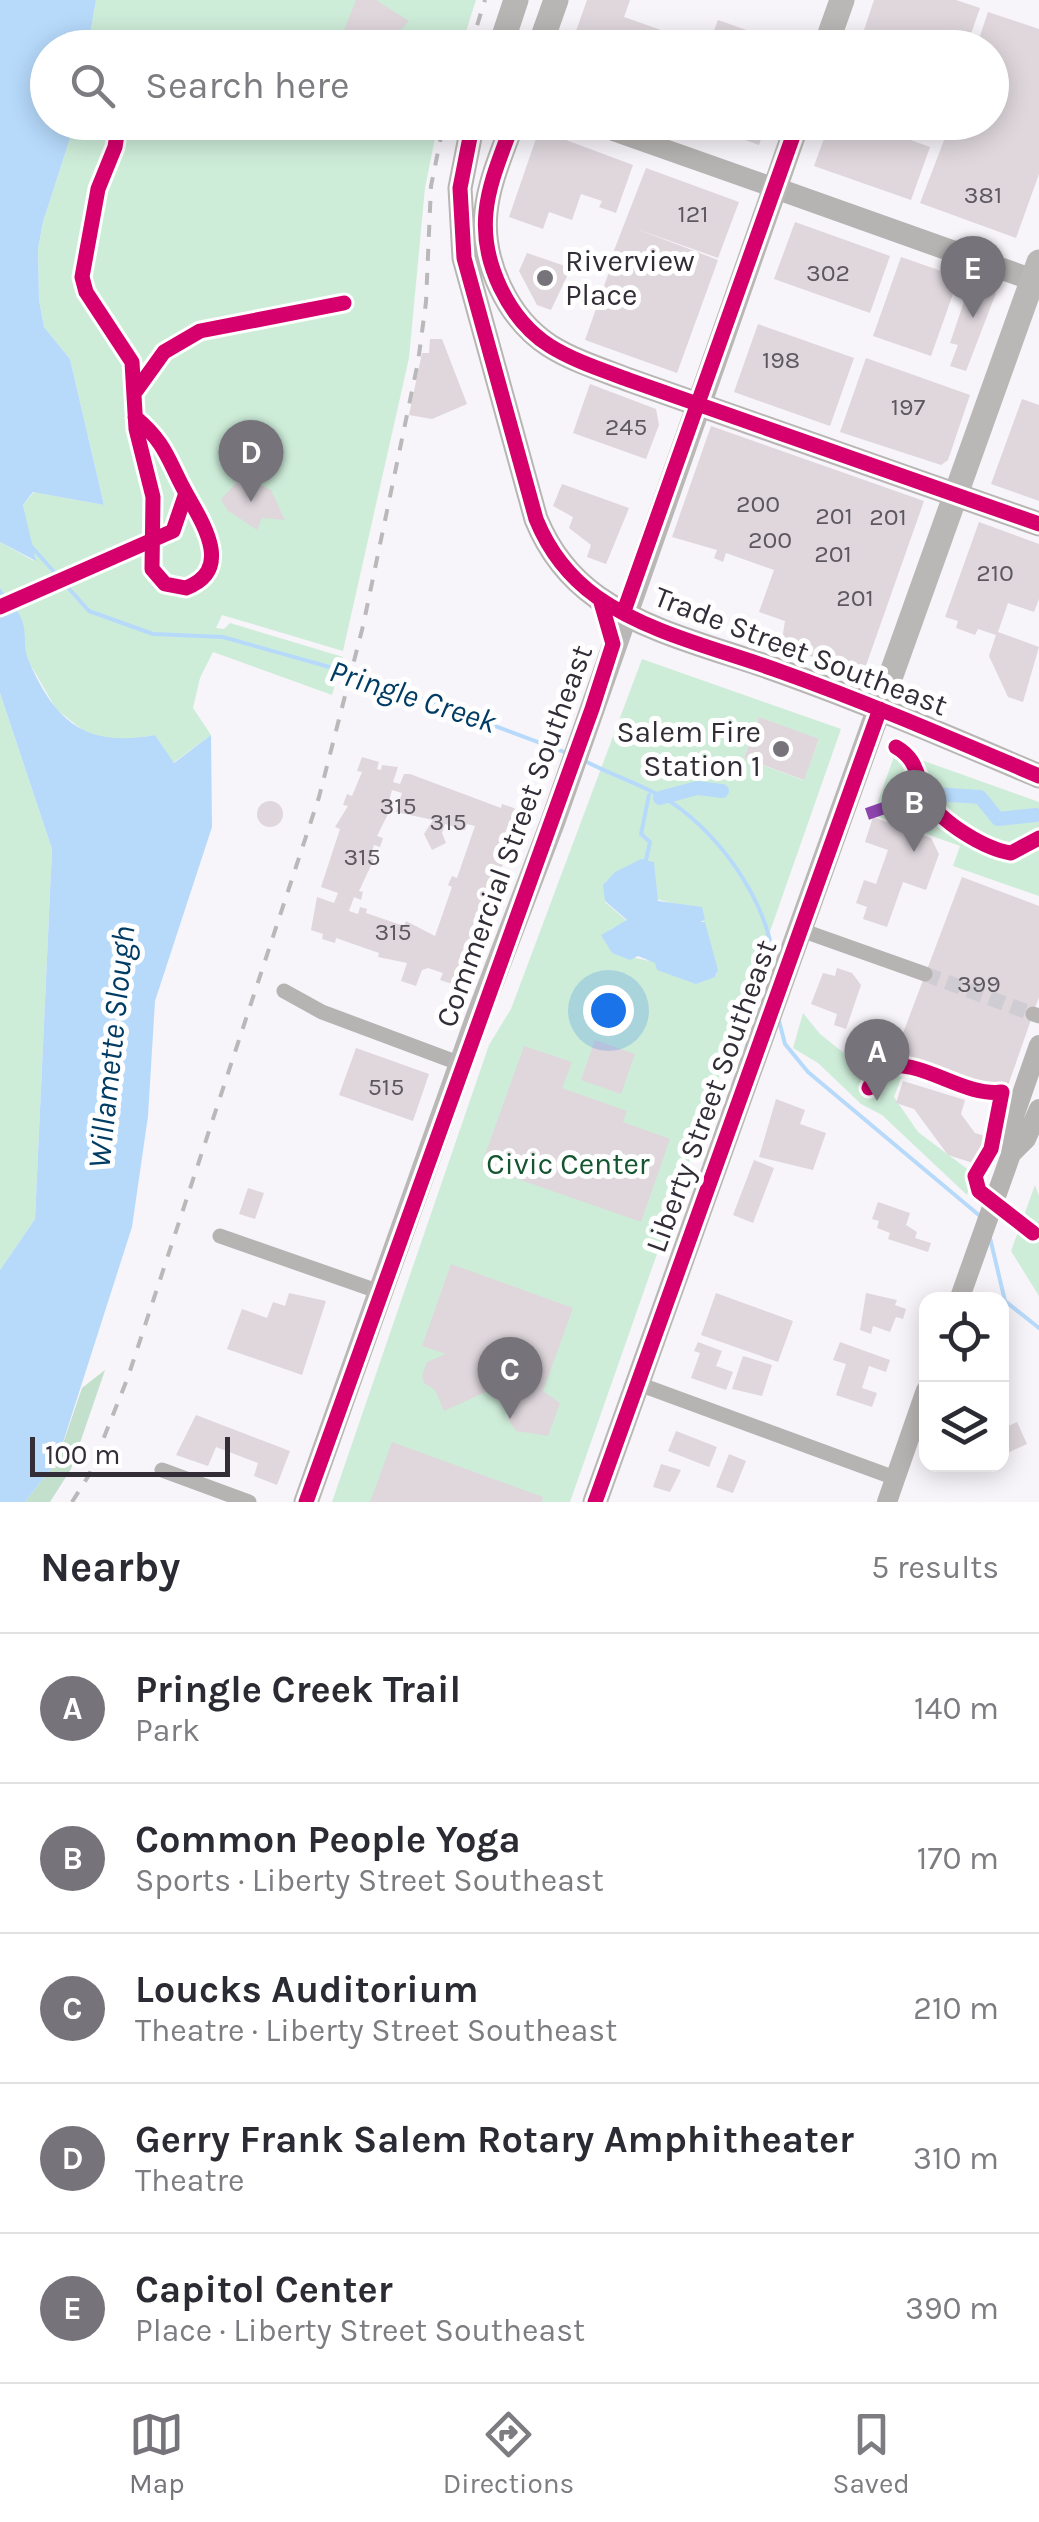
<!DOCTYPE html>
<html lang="en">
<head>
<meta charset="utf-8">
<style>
  body { margin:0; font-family:Karla,sans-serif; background:#f2f2f3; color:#2b2b33 }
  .controls { position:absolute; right:30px; bottom:30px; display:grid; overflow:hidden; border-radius:20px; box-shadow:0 5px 25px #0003 }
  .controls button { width:90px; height:90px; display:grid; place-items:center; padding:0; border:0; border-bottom:2px solid #e1e1e2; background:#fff; color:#2b2b33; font:50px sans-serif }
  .scale { position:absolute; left:30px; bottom:25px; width:200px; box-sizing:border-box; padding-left:10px; border:5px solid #322d37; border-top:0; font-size:28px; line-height:35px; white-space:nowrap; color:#322d37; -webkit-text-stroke:8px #fff; paint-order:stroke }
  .you { position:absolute; left:608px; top:1010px; width:35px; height:35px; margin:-25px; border:8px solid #fff; border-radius:50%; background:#1a73e8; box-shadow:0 0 0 15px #1a73e833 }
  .badge { display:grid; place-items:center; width:65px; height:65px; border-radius:50%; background:#77737b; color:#fff; font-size:32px; font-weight:700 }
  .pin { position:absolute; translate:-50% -82px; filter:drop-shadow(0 2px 5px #0008) }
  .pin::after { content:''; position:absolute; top:52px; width:35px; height:30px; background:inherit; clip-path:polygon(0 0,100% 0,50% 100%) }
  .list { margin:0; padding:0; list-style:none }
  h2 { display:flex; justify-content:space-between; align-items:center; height:130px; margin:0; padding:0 40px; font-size:42px }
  h2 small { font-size:32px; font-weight:400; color:#7c7c81 }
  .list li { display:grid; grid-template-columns:65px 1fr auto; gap:30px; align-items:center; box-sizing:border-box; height:150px; padding:0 40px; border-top:2px solid #e1e1e2 }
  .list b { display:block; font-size:38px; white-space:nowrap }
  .list p { margin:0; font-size:32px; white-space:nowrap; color:#7c7c81 }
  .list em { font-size:32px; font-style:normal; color:#7c7c81 }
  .icon { flex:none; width:55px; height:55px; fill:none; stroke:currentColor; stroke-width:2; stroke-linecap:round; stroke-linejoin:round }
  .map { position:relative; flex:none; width:1039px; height:1502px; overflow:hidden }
  .search { position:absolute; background:#fff; box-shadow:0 5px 25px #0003; left:30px; right:30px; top:30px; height:110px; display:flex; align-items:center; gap:25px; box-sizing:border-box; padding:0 35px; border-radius:55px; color:#7c7c81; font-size:38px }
  .sheet { height:880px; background:#fff }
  nav { display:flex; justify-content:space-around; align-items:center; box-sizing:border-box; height:140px; border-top:2px solid #e1e1e2; background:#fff; font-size:28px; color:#7c7c81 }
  nav a { display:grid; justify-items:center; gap:5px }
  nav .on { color:#77737b }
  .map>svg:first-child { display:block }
  .green { fill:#ceedd9; fill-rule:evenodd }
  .forest { fill:#c2e0cc }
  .water { fill:#b7dafb }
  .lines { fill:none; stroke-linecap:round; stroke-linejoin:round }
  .stream { stroke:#b7dafb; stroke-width:4 }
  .canal { stroke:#b7dafb; stroke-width:14 }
  .building { fill:#dfd7dc; fill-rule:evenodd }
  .minor-tunnel { stroke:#d0ccd3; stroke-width:15; stroke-dasharray:15 8; stroke-linecap:butt }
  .minor { stroke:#b6b4b3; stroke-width:15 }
  .tertiary { stroke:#b6b4b3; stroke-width:20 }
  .secondary { stroke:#b6b3b3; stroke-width:22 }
  .primary { stroke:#bab8b7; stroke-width:25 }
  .trunk { stroke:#b8b5b5; stroke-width:25 }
  .rail { stroke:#bbb8ba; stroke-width:4; stroke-dasharray:12 12; stroke-linecap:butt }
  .quiet { stroke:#8e44ad; stroke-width:12; stroke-dasharray:25 12; stroke-linecap:butt }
  .cycleway-casing { stroke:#fff; stroke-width:21 }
  .cycleway { stroke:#d6006c; stroke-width:15 }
  .poi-dot { fill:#77737b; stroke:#fff; stroke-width:4 }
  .labels { text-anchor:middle; stroke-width:10; stroke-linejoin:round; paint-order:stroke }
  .number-label { font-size:25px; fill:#5d5860 }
  .poi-label { font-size:30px; fill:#322d37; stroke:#fff; text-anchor:start }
  .street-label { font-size:30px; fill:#322d37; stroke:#fff }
  .park-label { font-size:30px; fill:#155530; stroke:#fff }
  .water-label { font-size:32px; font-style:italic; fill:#003c64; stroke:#fff }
</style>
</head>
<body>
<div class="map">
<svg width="1039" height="1502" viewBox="0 0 1039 1502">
  <rect width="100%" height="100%" fill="#f7f4fa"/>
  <path class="green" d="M96,0H476L461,47L88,48Z
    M75,123H438L425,188L409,358L343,651L222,615L216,628L224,629L230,623L343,657L332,695L213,652L200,678L193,708L211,735L173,763L155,735L118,742L85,732L56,709L26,657L22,620L0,588V542L34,561L23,505L34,492L104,505L70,359L44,327L39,300L38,249L43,222Z
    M642,659L841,729L570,1502H332L489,1045L511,1009ZM759,717L819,740L803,780L744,758ZM653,862L656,899L689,908L705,923L717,975L631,957L609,930L627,921L605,902L606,881L637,863Z
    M0,693L52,849L35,1219L0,1270Z
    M896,751L1039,802V896L953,866L960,846L873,815Z
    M803,1013L820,1034L879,1081L888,1058L906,1065L894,1097L918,1132L974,1174L967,1195L882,1115L861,1104L818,1063L793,1048Z
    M1035,1185L1039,1196V1296L1011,1251Z"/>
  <path class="forest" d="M105,1370L71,1469L50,1502H25L57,1461L82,1388Z"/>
  <path class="water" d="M0,0H96L88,47L48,48V122L75,123L43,222L38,249L39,300L44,327L70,359L104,505L33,492L23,505L36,561L0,542Z
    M0,588C7,597 18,609 22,620C27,633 23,648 28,659C55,723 87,748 155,735L174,763L211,735L212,827L155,1001L148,1116L132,1227L57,1461L25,1502H0V1270L35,1219L52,849L0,693Z
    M641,859L654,862L658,901L702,907L705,919L701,922H705L718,970L715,977L696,984L657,970L655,963L638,956L630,960L612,953L601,935L627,920L605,901L603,885L615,872Z"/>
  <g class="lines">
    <path class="stream" d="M30,545L89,611L153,634L223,637L365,677L567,753
      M585,761C615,777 656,789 682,810C728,846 770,908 774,966
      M646,860L650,842L641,834L649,795
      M779,1021L785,1044L808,1072L980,1216
      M990,1238L1005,1301L1039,1328"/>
    <path class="canal" d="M934,794L980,797L998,819L1036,815
      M660,798L697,788L722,791"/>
  </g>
  <path class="building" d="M356,0H376L409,21L385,48H337Z
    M587,0H630L624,17L675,35L670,48H570Z
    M874,0H956L980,8L966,48H913L864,30Z
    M988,12L1039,29V174L1016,238L920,203L951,122H992V48H976Z
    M718,20L794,47V48H734L711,38Z
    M695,122H767L759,145Z
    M830,122H861L930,147L911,200L814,166Z
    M539,130L633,165L616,213L599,207L602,201L581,194L572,220L549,212L543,229L509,217Z
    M646,168L739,202L718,258L634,228L718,260L677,373L585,340L609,272L622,273L628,259L613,253Z
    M795,222L890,256L870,313L774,279Z
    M527,253L571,268L551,310L537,305L519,271Z
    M901,257L959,277L931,356L873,336Z
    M970,284L996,293L966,371L950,366L958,345L950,343Z
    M758,324L854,358L830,426L734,392Z
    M430,339H442L467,404L432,419L409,415L422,353H429Z
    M866,358L970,395L948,460L941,465L840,432Z
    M590,384L656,409L659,425L646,459L573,433Z
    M1022,399L1039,405V501L991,484Z
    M711,426L924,501L863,674L781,646L785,621L759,612L774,570L726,553L723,562L714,558L717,550L672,537Z
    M243,476L271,490L285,520L262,518L257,530L227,510L221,499Z
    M562,484L629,508L606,564L587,557L591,545L569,528L573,517L553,506Z
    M979,522L1039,544V599L1034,612L1008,603L998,632L1039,647L1023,702L1008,697L989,656L996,635L978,629L975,635L956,628L958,621L945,617Z
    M759,717L819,739L804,780L744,758Z
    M362,757L379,762L377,769L381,770L382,765L398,767L393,782L400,784L404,774H410L501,808L502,804L522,811L515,830L510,828L499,861L503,863L500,873L495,872L483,915L478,913L458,986L440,980L443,973L428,968L422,970L416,986L401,981L407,963L378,957L379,953L336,938L335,943L322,939L323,934L311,930L317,897L334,903L338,893L321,887L340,829L335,827L348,806L343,805L347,794L352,796L362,772L357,771ZM392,790L402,793L396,812L433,820L424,834L432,850L446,843L442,833L445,824L465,830L467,824L475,826L457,878L452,876L448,885L452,887L435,936L406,921L404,926L366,913L367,909L360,907L358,914L349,911L354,897L361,900L363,892L359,891L374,859L370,858L374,845L380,847L383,838L377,836L394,802L389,801Z
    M257 814a13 13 0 1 1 26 0a13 13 0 1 1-26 0Z
    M873,817L931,838L939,854L926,890L903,882L887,927L863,919L867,907L856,903L864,880L876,884L888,850L865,842Z
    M962,877L1039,906V997L1005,1094L894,1057Z
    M837,968L852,973L861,985L846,1029L834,1025L837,1014L811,1004L823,973L835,976Z
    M595,1040L635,1054L621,1094L581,1080Z
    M524,1046L572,1062L562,1088L627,1111L623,1122L670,1139L641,1222L481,1166Z
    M356,1048L429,1074L413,1121L339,1095Z
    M903,1081L965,1100L961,1114L975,1133L985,1136L978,1160L973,1163L948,1155L914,1109L896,1103Z
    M776,1099L805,1110L800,1124L826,1133L813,1170L759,1157Z
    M754,1160L774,1168L753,1223L733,1215Z
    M248,1188L264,1193L255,1219L239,1214Z
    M878,1202L910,1213L906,1225L917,1232L915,1238L931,1243L928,1252L888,1239L890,1233L877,1228L879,1221L872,1219Z
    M451,1264L573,1308L543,1391L560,1403L548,1436L516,1431L508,1419L512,1398L490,1390L444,1411L435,1390L424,1383L422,1376L427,1362L446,1354L422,1346Z
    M289,1293L326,1301L302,1375L227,1349L242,1309L267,1318L273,1302L285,1306Z
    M716,1293L793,1321L778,1362L701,1335Z
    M866,1293L897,1300L895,1305L906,1309L903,1319L896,1317L890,1332L873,1326L871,1334L860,1330Z
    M698,1342L722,1351L716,1366L733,1372L726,1390L691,1378L700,1353L694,1351Z
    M840,1342L890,1360L886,1372L869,1366L862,1388L877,1393L872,1407L836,1395L846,1364L833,1360Z
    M743,1356L772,1365L762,1396L732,1389Z
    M196,1415L290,1451L277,1485L254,1476L258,1463L216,1447L208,1466L176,1455Z
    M1017,1422L1027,1444L1005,1454L1002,1429Z
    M676,1431L717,1447L709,1467L668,1451Z
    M392,1442L543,1497L542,1502H370Z
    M729,1454L746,1461L733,1493L716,1487Z
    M661,1464L681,1470L670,1492L653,1487Z"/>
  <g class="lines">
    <path class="minor-tunnel" d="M925,974L1033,1014"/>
    <path class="minor" d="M801,930L925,974
      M284,991L322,1012L461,1064
      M1033,1014L1039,1016
      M220,1236L380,1292
      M636,1383L895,1478
      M162,1470L249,1502"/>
    <path class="tertiary" d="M588,122L775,188
      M1011,1154L1026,1139L1039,1109
      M959,1300L1011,1154L1009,1131L1039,1045
      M887,1502L926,1390"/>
    <path class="secondary" d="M775,188L1039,282"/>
    <path class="primary" d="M825,48L842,0
      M306,1502L477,1020L553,821L798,122
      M595,1502L1039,262"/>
    <path class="trunk" d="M500,48L516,0
      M539,48L556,0
      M473,122L460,188L464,258L536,519C549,551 569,577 597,597C649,634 723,650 782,672C869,703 954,740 1039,776
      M513,122C503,151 489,181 486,212C481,262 508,319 550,346C574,361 603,370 629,380L1039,524"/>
    <path class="rail" d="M470,48L485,0
      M72,1502L89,1475L128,1377L319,797L363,626L418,362L426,302L431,186L444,122"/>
    <path class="quiet" d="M867,814L924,794"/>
    <defs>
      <path id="cycleway" d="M119,122L115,147L98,189L82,277L86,292L132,362L136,429L153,497L152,569L165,584L186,588C233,570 204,525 187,495C168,461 167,444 135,417
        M473,122L460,188L464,258L536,519C549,551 569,577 597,597C649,634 723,650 782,672C869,703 954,740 1039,776
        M513,122C503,151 489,181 486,212C481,262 508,319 550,346C574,361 603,370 629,380L1039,524
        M136,391L164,352L200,331L344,303
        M0,607L173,531L186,493
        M624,611L798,122
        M896,747C919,760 916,779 927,798C940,822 985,849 1011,853L1039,838
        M869,1088L879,1068C920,1055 960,1097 1002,1092L991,1149L975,1176L979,1191L1033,1233
        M306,1502L592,709L613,644L600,599
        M595,1502L880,709"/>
    </defs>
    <use href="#cycleway" class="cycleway-casing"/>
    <use href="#cycleway" class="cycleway"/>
  </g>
  <g class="poi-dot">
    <circle cx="545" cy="278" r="10"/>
    <circle cx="781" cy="749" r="10"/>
  </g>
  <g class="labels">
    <g class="number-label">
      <text x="983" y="203">381</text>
      <text x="693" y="222">121</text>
      <text x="828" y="281">302</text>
      <text x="781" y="368">198</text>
      <text x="908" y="415">197</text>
      <text x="626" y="435">245</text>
      <text x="758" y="512">200</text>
      <text x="834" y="524">201</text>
      <text x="888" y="525">201</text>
      <text x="770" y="548">200</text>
      <text x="833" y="562">201</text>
      <text x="995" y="581">210</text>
      <text x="855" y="606">201</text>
      <text x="398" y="814">315</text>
      <text x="448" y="830">315</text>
      <text x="362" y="865">315</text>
      <text x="393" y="940">315</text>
      <text x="979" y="992">399</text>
      <text x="386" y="1095">515</text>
    </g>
    <g class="poi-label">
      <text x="565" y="271">Riverview<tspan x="565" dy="34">Place</tspan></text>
      <text x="761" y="742" text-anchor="end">Salem Fire<tspan x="761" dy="34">Station 1</tspan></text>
    </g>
    <g class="street-label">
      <text transform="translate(801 651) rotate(21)" y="10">Trade Street Southeast</text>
      <text transform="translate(514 836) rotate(-70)" y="10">Commercial Street Southeast</text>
      <text transform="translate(711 1096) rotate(-70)" y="10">Liberty Street Southeast</text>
    </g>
    <g class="park-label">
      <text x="568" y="1174">Civic Center</text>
    </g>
    <g class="water-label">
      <text transform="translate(413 696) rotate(18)" y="11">Pringle Creek</text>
      <text transform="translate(111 1047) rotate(-84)" y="11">Willamette Slough</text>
    </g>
  </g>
</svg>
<div class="controls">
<button><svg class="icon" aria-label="locate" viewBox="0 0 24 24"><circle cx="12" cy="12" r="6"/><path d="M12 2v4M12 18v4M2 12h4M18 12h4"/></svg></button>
<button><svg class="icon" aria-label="layers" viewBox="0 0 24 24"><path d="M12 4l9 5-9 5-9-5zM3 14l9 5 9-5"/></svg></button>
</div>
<div class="scale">100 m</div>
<div class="you"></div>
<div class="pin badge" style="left:877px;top:1101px">A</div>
<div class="pin badge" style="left:914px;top:852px">B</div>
<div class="pin badge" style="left:510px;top:1419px">C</div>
<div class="pin badge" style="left:251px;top:502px">D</div>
<div class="pin badge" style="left:973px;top:318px">E</div>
<div class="search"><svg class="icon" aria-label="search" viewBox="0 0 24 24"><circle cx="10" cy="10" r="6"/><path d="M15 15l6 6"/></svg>Search here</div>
</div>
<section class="sheet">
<h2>Nearby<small>5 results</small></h2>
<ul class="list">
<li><span class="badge">A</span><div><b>Pringle Creek Trail</b><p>Park</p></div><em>140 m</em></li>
<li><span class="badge">B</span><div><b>Common People Yoga</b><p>Sports · Liberty Street Southeast</p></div><em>170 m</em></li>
<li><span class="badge">C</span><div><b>Loucks Auditorium</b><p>Theatre · Liberty Street Southeast</p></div><em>210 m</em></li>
<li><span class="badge">D</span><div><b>Gerry Frank Salem Rotary Amphitheater</b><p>Theatre</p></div><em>310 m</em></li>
<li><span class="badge">E</span><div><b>Capitol Center</b><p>Place · Liberty Street Southeast</p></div><em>390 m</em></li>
</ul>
</section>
<nav>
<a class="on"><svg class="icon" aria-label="map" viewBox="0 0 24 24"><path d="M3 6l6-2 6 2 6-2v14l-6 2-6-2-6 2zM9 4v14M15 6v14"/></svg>Map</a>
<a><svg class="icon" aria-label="directions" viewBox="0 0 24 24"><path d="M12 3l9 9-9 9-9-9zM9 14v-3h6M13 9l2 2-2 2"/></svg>Directions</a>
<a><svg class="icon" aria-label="saved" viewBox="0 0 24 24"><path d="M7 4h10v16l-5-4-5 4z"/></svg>Saved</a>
</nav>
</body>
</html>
